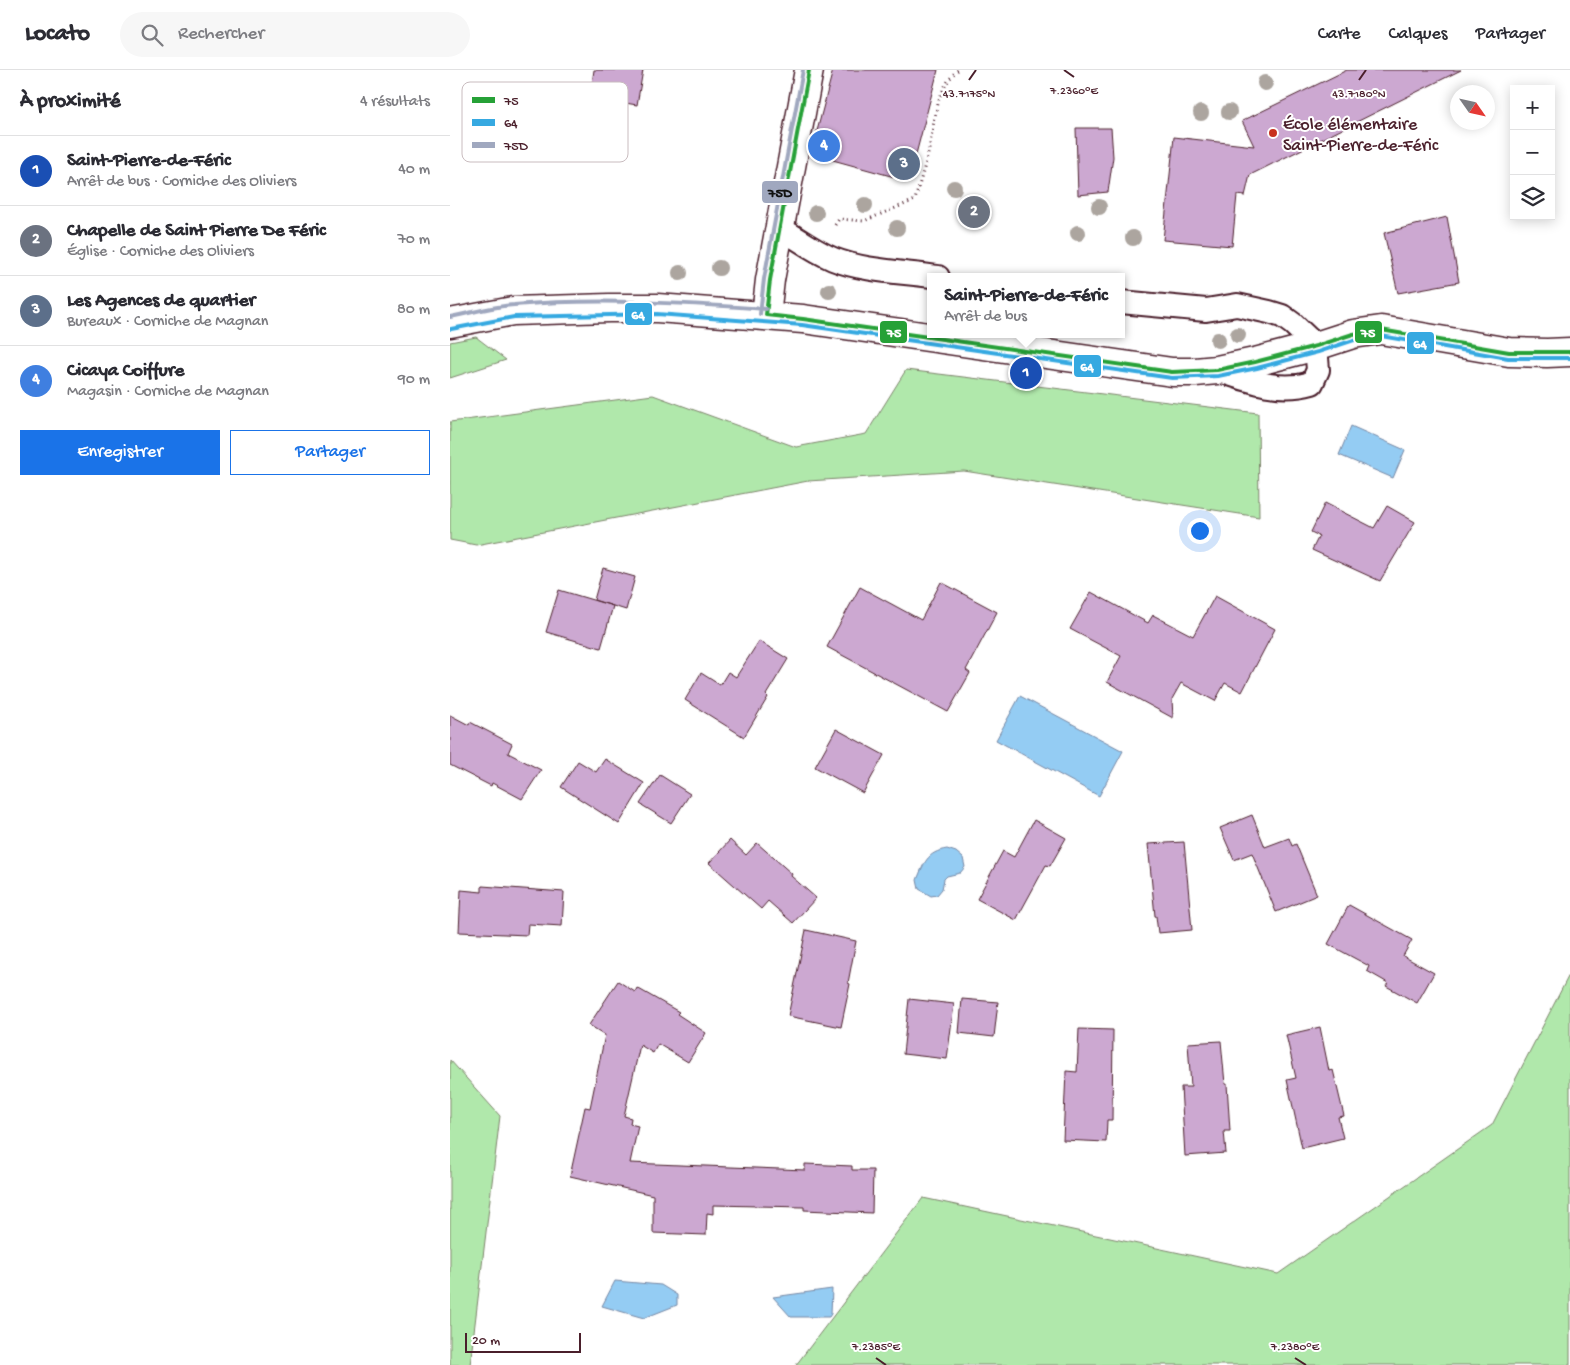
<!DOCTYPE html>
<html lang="fr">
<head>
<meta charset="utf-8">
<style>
  body { margin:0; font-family:"Gochi Hand",sans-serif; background:#f7f7f7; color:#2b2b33 }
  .controls { position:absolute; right:15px; top:15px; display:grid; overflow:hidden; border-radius:0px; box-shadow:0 2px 12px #0003 }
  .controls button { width:45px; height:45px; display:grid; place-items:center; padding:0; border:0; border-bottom:1px solid #e1e1e2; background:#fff; color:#2b2b33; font:25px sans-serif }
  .compass { position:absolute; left:1000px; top:15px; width:45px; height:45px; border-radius:50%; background:#fff; box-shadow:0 2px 12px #0003; rotate:124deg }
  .scale { position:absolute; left:15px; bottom:12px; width:116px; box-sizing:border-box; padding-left:5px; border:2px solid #4a1f2b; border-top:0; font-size:14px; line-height:18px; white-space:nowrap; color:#4a1f2b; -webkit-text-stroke:4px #fff; paint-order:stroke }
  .you { position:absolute; left:749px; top:460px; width:18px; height:18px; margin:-12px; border:4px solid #fff; border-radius:50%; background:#1a73e8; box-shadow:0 0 0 8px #1a73e833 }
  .badge { display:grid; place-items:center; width:32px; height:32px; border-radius:50%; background:#1a73e8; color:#fff; font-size:16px; font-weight:700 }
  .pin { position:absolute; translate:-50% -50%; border:2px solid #fff; box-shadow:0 1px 5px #0006 }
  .popup { position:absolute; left:477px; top:203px; width:198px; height:65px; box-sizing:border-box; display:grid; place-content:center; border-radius:0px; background:#fff; filter:drop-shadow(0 1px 4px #0005); font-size:16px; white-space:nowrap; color:#7c7c81 }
  .popup b { font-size:19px; color:#2b2b33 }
  .popup::after { content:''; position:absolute; left:50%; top:100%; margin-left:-10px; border:10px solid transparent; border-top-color:#fff }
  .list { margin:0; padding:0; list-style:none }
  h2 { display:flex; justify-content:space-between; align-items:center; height:65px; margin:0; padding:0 20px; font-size:21px }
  h2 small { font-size:16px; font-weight:400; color:#7c7c81 }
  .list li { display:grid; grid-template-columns:32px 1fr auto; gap:15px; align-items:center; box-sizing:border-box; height:70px; padding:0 20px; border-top:1px solid #e1e1e2 }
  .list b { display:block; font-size:19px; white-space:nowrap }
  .list p { margin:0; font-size:16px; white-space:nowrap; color:#7c7c81 }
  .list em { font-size:16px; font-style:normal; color:#7c7c81 }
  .actions { display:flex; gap:10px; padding:15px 20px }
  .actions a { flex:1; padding:11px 0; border:1px solid #1a73e8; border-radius:0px; text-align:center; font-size:18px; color:#1a73e8 }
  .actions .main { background:#1a73e8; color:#fff }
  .icon { flex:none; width:28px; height:28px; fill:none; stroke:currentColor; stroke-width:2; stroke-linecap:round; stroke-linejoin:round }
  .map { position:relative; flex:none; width:1120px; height:1295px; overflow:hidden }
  header { display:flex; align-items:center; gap:30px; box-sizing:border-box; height:70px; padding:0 25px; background:#fff; border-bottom:1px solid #e1e1e2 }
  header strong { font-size:24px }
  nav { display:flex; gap:28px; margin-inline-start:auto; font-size:18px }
  .search { width:350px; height:45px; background:#f7f7f7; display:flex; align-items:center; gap:12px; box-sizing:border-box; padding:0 18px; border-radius:28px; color:#7c7c81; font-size:19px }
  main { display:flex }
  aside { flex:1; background:#fff }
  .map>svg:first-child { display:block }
  .green { fill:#b0e8ab; stroke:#7d846b }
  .water { fill:#94ccf3; stroke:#7687a3 }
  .building { fill:#cca8d1; stroke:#4a1f2b }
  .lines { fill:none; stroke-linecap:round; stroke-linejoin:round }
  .lane-casing { stroke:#4a1f2b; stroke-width:26 }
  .secondary-casing { stroke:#4a1f2b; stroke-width:31 }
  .path { stroke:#4a1f2b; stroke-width:3; stroke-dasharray:1 4; stroke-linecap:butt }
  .lane { stroke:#fff; stroke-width:22 }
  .secondary { stroke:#fff; stroke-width:28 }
  .bus-1-casing { stroke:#fff; stroke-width:8 }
  .bus-2-casing { stroke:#fff; stroke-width:8 }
  .bus-3-casing { stroke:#fff; stroke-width:8 }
  .bus-1 { stroke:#26a137; stroke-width:4 }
  .bus-2 { stroke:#36a9e1; stroke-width:4 }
  .bus-3 { stroke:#a0a8bf; stroke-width:4 }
  .tree { fill:#aca59f }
  .ticks { fill:none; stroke:#4a1f2b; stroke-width:2 }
  .poi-dot { fill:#c8321e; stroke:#fff; stroke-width:2 }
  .labels { text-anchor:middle; stroke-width:4; stroke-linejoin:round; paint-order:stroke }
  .poi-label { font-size:18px; fill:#4a1f2b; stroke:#fff; text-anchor:start }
  .key { fill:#fff; stroke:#c9bcbf; stroke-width:1 }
  .key-label { font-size:14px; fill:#4a1f2b }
  .ticks-label { font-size:12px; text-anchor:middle; fill:#4a1f2b; stroke:#fff; stroke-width:4; stroke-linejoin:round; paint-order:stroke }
  .line-badge { stroke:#fff; stroke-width:2 }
  .badge-label { font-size:14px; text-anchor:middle; font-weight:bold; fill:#fff }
  .pale-badge-label { font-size:14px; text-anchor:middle; font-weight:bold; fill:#111 }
</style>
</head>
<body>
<header>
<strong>Locato</strong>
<div class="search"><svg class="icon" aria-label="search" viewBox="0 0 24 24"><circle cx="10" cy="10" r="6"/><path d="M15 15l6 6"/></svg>Rechercher</div>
<nav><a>Carte</a><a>Calques</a><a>Partager</a></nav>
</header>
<main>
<aside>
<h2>À proximité<small>4 résultats</small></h2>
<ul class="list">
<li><span class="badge" style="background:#1a4fb4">1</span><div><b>Saint-Pierre-de-Féric</b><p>Arrêt de bus · Corniche des Oliviers</p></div><em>40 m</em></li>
<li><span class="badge" style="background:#6b7280">2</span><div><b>Chapelle de Saint Pierre De Féric</b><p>Église · Corniche des Oliviers</p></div><em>70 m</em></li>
<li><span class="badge" style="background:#5c6f8a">3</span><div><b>Les Agences de quartier</b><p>Bureaux · Corniche de Magnan</p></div><em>80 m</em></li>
<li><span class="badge" style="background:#3f7fe0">4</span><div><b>Cicaya Coiffure</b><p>Magasin · Corniche de Magnan</p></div><em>90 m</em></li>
</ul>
<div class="actions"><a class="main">Enregistrer</a><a>Partager</a></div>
</aside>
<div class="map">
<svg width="1120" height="1295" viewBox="0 0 1120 1295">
  <rect width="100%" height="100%" fill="#fff"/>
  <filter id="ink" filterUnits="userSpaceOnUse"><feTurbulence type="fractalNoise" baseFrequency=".02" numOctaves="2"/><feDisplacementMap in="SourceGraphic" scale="10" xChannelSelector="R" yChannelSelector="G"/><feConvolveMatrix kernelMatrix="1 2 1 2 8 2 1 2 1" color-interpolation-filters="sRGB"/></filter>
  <g filter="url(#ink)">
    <path class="green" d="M26,267L56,290L0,308V272Z
      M456,300L808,343L809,447L514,401L358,411L26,475L0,470V352L203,325L346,377L416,364Z
      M1120,903V1295H346L473,1128L828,1204L1042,1055Z
      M0,990L50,1046L20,1295H0Z"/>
    <path class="water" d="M901,356L955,380L943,408L889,385Z
      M570,626L673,681L649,726L546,670Z
      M497,779L506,782L513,788L515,797L510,803L497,806L494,809L492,819L487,825L481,826L469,819L467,810C474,793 477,782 497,779Z
      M165,1211L211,1215L227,1225V1235L194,1248L152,1236Z
      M382,1219L381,1244L379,1247H341L323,1227Z"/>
    <path class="building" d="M144,0H193L187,35L140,27Z
      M383,0H488L459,111L361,84Z
      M897,0H1011L800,105L795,126L787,125L782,176L713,170L724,67L804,76L792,51Z
      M626,58H661L663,87L658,122L628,125Z
      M997,147L1009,212L948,223L934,163Z
      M875,433L924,458L937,436L965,452L930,511L862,480L869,466L861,462Z
      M153,498L185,507L176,540L144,530Z
      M491,512L547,542L516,600L520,603L498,642L377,577L410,517L471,550Z
      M109,520L163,536L151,578L96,562Z
      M641,522L698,553L703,545L743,566L765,526L825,559L792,622L775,613L765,631L731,613L722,629L723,648L657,612L671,586L620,559Z
      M309,571L338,589L316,625L318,627L294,667L235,630L251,603L270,615L278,602L286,607Z
      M0,645L19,655L20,652L62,674L58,683L91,700L72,729L42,713L41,716L0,695Z
      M386,659L434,685L413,723L365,697Z
      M155,689L194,713L169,754L111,717L128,691L146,702Z
      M210,705L240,724L221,753L190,734Z
      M802,745L815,777L839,768L842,776L846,774L867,825L826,842L802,783L784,790L770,758Z
      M584,750L616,768L600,796L596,795L566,850L527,829L553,781L564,787Z
      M280,770L296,785L307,773L342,804L341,806L366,828L343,853L318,831L311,839L259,793Z
      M734,772L742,860L708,863L706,846H705L698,774Z
      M32,816L114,822L112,856L78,854L77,865L9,862L11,820L32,822Z
      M899,835L962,870L953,886L984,903L967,933L936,916L938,913L917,901L919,896L878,874Z
      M356,860L406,871L398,913L400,914L391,957L338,946Z
      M168,911L185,922L187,918L229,942L227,944L256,963L238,992L208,974L203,983L190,975L174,1046L181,1048L180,1054L188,1056L180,1093L355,1100V1094L402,1096V1100H423L422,1143L354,1140V1137L263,1135V1144L257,1143L256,1165L203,1163V1125L120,1106L135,1037L140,1038L155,965L139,955Z
      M459,929L504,934L497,989L453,984Z
      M512,929L548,932L544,967L509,963Z
      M870,957L879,1001L883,1000L894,1046L888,1047L893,1068L852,1078L837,1010L846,1008L836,965Z
      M629,959L663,960L662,1050H657L656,1072L613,1070L616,1001L627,1002Z
      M771,971L775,1014H777L780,1061H774L776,1083L735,1086L731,1017H741L738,973Z"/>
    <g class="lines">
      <defs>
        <path id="lane" d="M330,158C347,168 364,181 383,189C413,201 455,202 488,207
          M671,232L756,240L787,235L819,242L832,246L843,254L866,276L868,300L862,313C828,323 799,310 767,300"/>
        <path id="secondary" d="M316,245L320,210L359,0
          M0,253L63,241L159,238H207L353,249L722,302H745L767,300L805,292L866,276L903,264L931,260L1059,282L1097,283L1120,282"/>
      </defs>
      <use href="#lane" class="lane-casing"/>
      <use href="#secondary" class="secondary-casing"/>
      <path class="path" d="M385,155L389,149L414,151L465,130C469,115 474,99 478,84C484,57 485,19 508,0"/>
      <use href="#lane" class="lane"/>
      <use href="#secondary" class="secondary"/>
      <defs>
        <path id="bus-1" d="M316,245L353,249L722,302L767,300L805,292L866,276L903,264L931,260L1059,282H1120
          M316,245L320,210L359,0"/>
        <path id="bus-2" d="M1,259L64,247L207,244L352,255L722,308L768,306L807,298L868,282L904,270L931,266L1058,288H1120"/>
        <path id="bus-3" d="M310,244L314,209L353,0
          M0,247C21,243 43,236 64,235C148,228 232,233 316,239"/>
      </defs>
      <use href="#bus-1" class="bus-1-casing"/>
      <use href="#bus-2" class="bus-2-casing"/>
      <use href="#bus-3" class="bus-3-casing"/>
      <use href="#bus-1" class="bus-1"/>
      <use href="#bus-2" class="bus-2"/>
      <use href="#bus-3" class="bus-3"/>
    </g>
    <g class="tree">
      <circle cx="815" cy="13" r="8"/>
      <circle cx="779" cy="42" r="8"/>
      <circle cx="751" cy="43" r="8"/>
      <circle cx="504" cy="118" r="8"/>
      <circle cx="415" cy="135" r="8"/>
      <circle cx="649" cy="137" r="8"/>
      <circle cx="366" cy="143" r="8"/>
      <circle cx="447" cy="158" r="8"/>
      <circle cx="628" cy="163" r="8"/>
      <circle cx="683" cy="168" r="8"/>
      <circle cx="269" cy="198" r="8"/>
      <circle cx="230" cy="203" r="8"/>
      <circle cx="379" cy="221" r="8"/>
      <circle cx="788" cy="265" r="8"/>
      <circle cx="768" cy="270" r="8"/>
    </g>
  </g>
  <path class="ticks" d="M614,0L624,7M519,10L526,0M909,10L916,0M426,1288L436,1295M845,1288L856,1295"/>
  <circle class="poi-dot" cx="823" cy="63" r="5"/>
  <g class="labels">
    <g class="poi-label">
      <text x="833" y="59">École élémentaire<tspan x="833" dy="21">Saint-Pierre-de-Féric</tspan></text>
    </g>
  </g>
  <rect x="12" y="12" width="166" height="80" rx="8" class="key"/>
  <rect x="22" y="27" width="23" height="6" fill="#26a137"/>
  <rect x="22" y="49" width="23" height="7" fill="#36a9e1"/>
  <rect x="22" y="72" width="23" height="6" fill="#a0a8bf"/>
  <g class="key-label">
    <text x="54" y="35">75</text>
    <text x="54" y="57">64</text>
    <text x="54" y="80">75D</text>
  </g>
  <g class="ticks-label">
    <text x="624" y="24">7.2360°E</text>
    <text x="519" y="27">43.7175°N</text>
    <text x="909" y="27">43.7180°N</text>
    <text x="426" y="1280">7.2385°E</text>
    <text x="845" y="1280">7.2380°E</text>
  </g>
  <g class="line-badge">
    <rect x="311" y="110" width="38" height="24" rx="5" fill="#a0a8bf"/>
    <rect x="174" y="232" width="29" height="24" rx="5" fill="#36a9e1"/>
    <rect x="904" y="250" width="29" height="24" rx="5" fill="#26a137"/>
    <rect x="429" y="250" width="29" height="24" rx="5" fill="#26a137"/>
    <rect x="956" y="261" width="29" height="24" rx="5" fill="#36a9e1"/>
    <rect x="623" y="284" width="29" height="24" rx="5" fill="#36a9e1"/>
  </g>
  <g class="badge-label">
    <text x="188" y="249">64</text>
    <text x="918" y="267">75</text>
    <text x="444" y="267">75</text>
    <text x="970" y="278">64</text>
    <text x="637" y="301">64</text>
  </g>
  <g class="pale-badge-label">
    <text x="330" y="127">75D</text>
  </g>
</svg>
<div class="controls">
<button>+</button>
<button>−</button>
<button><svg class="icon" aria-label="layers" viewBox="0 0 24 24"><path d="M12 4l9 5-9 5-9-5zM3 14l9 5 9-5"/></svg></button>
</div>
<svg class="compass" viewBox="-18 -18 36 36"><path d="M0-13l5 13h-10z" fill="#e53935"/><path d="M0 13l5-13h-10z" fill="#7c7c81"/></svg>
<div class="scale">20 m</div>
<div class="you"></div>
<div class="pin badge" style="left:576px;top:303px;background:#1a4fb4">1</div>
<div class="popup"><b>Saint-Pierre-de-Féric</b>Arrêt de bus</div>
<div class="pin badge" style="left:524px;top:142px;background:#6b7280">2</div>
<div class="pin badge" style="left:454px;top:94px;background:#5c6f8a">3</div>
<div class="pin badge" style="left:374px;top:76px;background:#3f7fe0">4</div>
</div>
</main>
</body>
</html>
